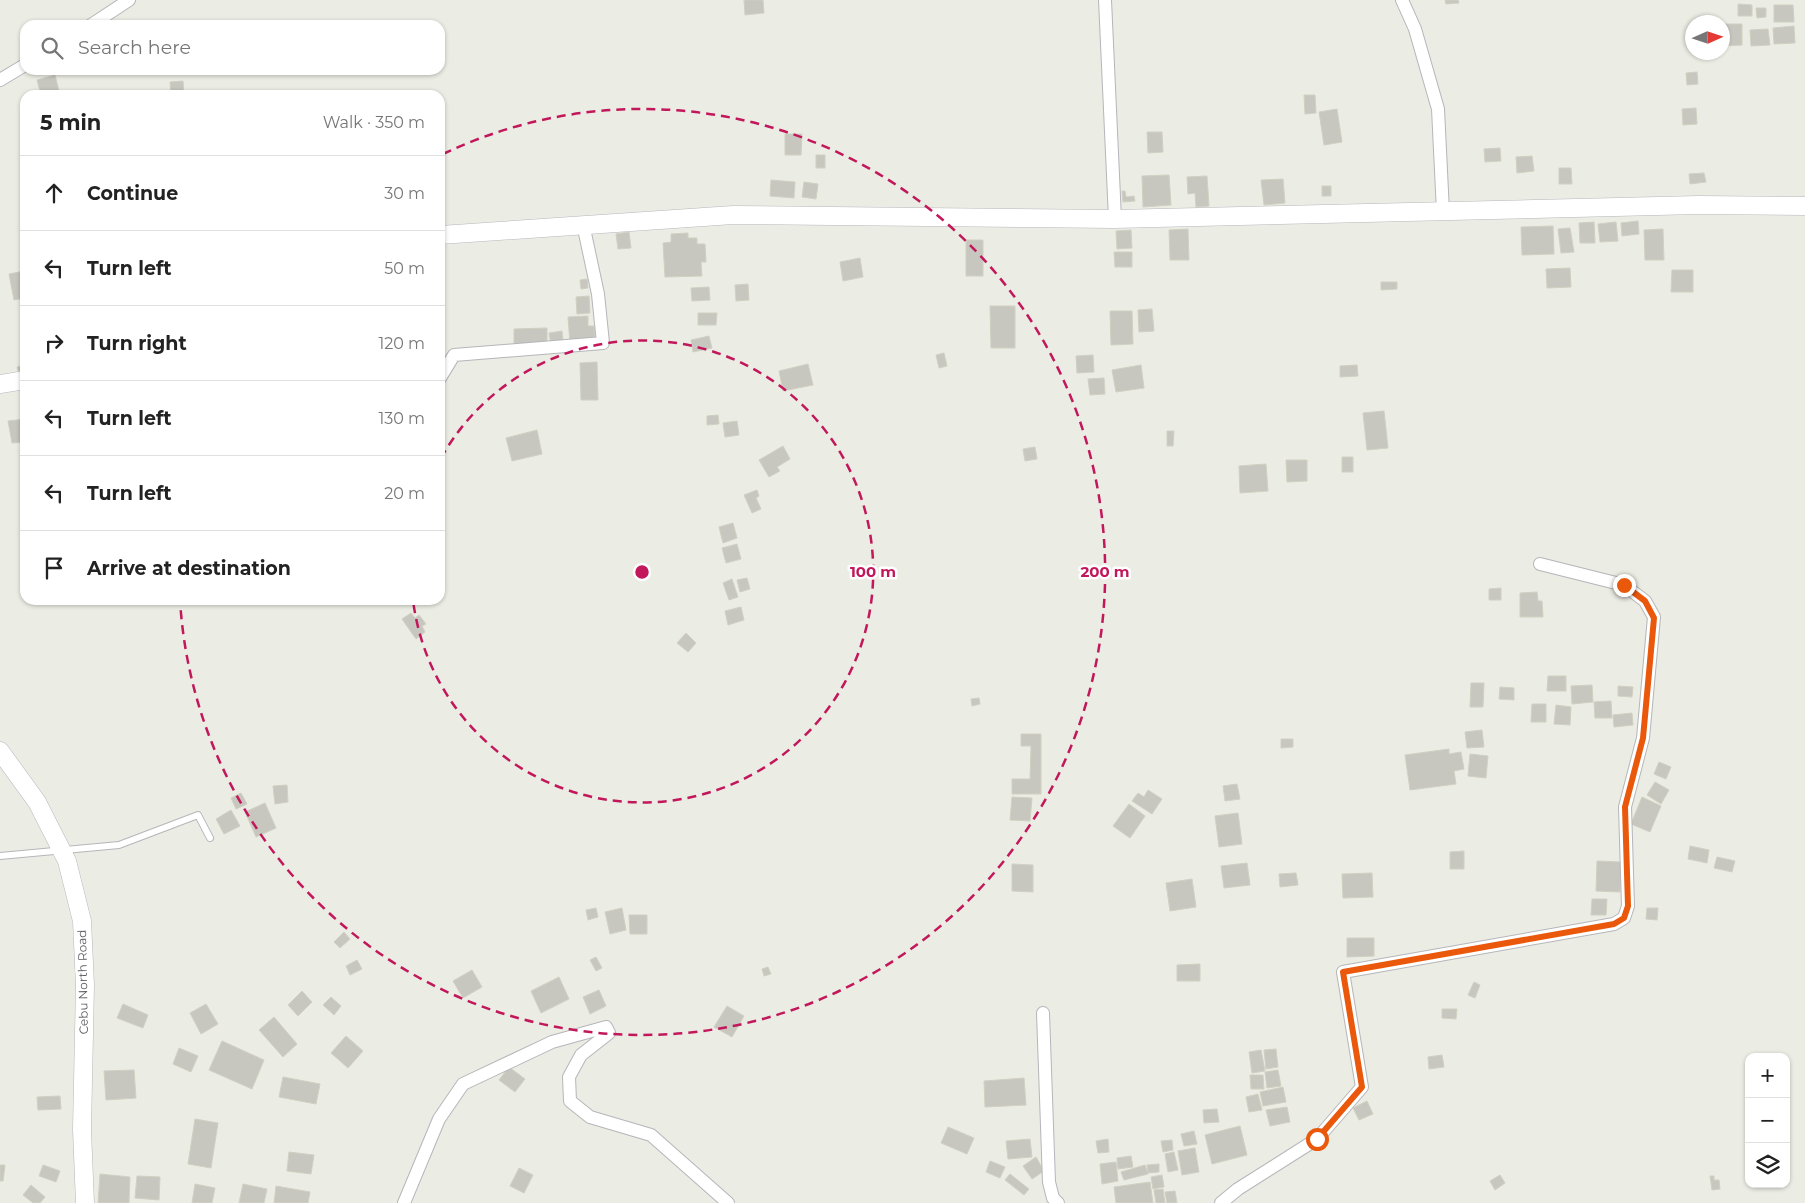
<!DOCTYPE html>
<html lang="en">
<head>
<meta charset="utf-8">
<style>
  body { margin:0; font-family:Montserrat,sans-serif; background:#f2f2f2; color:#222 }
  .controls { position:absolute; right:15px; bottom:15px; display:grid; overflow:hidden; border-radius:10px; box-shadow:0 1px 4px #0004 }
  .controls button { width:45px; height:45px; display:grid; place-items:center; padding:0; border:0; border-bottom:1px solid #e0e0e0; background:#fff; color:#222; font:25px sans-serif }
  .compass { position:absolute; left:1685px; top:15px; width:45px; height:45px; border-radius:50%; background:#fff; box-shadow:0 1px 4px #0004; rotate:87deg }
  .stop { position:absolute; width:15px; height:15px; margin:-11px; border:4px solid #ea580c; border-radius:50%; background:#fff }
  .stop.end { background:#ea580c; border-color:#fff; box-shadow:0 1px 5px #0008 }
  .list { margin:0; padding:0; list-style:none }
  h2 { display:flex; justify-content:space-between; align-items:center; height:65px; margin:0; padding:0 20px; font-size:21px }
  h2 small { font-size:16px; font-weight:400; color:#767676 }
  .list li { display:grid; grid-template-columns:32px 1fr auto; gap:15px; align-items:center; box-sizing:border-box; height:75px; padding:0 20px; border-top:1px solid #e0e0e0 }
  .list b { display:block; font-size:19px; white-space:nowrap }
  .list em { font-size:16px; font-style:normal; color:#767676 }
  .icon { flex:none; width:28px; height:28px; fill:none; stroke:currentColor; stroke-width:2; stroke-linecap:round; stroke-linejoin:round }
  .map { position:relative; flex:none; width:1805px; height:1203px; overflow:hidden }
  .search { position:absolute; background:#fff; box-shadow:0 1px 4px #0004; left:20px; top:20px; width:425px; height:55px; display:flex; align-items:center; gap:12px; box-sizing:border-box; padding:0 18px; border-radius:15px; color:#767676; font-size:19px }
  .panel { position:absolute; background:#fff; box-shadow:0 1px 4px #0004; left:20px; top:90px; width:425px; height:515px; border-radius:15px }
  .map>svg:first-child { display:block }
  .building { fill:#c7c7bf; stroke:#d0d0c2 }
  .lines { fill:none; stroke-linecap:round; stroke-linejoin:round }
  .lane-casing { stroke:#b5b6bb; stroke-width:8 }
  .street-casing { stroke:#b5b6bb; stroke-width:14 }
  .secondary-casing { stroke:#b6b7bd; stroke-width:19 }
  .lane { stroke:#fff; stroke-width:6 }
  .street { stroke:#fff; stroke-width:12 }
  .secondary { stroke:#fff; stroke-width:18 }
  .route { stroke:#ea580c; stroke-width:6 }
  .ring { fill:none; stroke:#c2185b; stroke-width:2.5; stroke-dasharray:9 6 }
  .labels { text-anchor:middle; stroke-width:5; stroke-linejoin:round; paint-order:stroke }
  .street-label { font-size:12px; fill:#5b5c62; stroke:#fff }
  .centre { fill:#c2185b; stroke:#fff; stroke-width:2.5 }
  .ring-label { font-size:15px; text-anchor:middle; font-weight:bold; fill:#c2185b; stroke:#fff; stroke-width:5; stroke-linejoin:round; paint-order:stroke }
</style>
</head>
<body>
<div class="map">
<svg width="1805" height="1203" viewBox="0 0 1805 1203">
  <rect width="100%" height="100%" fill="#ebece3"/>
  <path class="building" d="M744,0H763L764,13L745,15Z
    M1445,0H1458L1459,3L1446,4Z
    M1738,4L1752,5V16H1738Z
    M1774,5H1793L1794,22H1774Z
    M1756,8H1766V17L1757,18Z
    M1722,24H1742V45L1722,46Z
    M1794,26L1795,43L1774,44L1773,28Z
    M1768,29L1770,45L1751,46L1750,30Z
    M1697,72L1698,84L1687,85L1686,73Z
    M55,75L60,95H41L37,80Z
    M183,81L184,95H171L170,82Z
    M1304,95H1315L1316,113L1305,114Z
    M1696,108L1697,124L1683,125L1682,109Z
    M1337,109L1342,142L1324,145L1319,112Z
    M1147,132H1162L1163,152L1148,153Z
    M785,134H802L801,155H785Z
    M1500,148L1501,161L1485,162L1484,149Z
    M816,155H825V168H816Z
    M1532,156L1534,171L1517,173L1516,157Z
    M1559,168H1571L1572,184H1559Z
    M1704,173L1706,182L1690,184L1689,174Z
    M1169,175L1171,205L1143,207L1142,176Z
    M1207,176L1209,206L1196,207L1195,193L1188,194L1187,177Z
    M1283,179L1285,203L1264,205L1261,180Z
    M771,180L795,182L794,198L770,196Z
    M804,182L818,184L816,199L802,197Z
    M1322,186H1331V196H1322Z
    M1122,191H1125L1126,197L1134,196L1135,201L1123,202Z
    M1638,221L1639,234L1622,236L1621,223Z
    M1594,222L1595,243H1580L1579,223Z
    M1616,222L1618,241L1600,242L1598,224Z
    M1553,226L1554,254L1522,255L1521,227Z
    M1570,228L1574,252L1561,253L1558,229Z
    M1188,229L1189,260H1170L1169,230Z
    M1663,229L1664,260H1645L1644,230Z
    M1131,230L1132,248L1117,249L1116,231Z
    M629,232L631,248L618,249L616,234Z
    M688,233V238H697V244H705L706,262H701L702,276L665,277L663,243L671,242V234Z
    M966,240H983V276H966Z
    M1114,252H1132V267H1115Z
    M860,258L863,277L843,281L840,262Z
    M1570,268L1571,287L1547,288L1546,269Z
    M1672,270H1693V292H1671Z
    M24,271L25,298L14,300L9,274Z
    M587,279L588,288L581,289L580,280Z
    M1381,282H1397V289L1381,290Z
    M748,284L749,300L736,301L735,285Z
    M709,287L710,300L692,301L691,288Z
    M589,296L590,313L577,314L576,297Z
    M990,306H1015V348H991Z
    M1152,309L1154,331L1139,332L1138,310Z
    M1110,311H1132L1133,344L1111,345Z
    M698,313H717L716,325H698Z
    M588,316V326H594L595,343L570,344L568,317Z
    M547,328V347H514V329Z
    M562,331L563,343L551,345L549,333Z
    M709,336L712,348L693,352L691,340Z
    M944,353L947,366L939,368L936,355Z
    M1093,355L1094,372L1077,373L1076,356Z
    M597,362L598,400H581L580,363Z
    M808,364L813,385L783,391L779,371Z
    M25,365V375L20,376L17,367Z
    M1141,365L1144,388L1116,392L1112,370Z
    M1357,365L1358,376L1340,377V366Z
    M1104,378L1105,394L1090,395L1088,379Z
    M1384,411L1388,448L1367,450L1363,413Z
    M718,415L719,424L707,425V416Z
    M25,419V442L12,443L8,421Z
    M737,421L739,435L725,437L723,423Z
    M537,430L542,454L512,461L506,438Z
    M1167,431H1174L1173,446H1167Z
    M783,446L790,459L777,467L780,471L769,477L759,460Z
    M1035,447L1037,459L1025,461L1023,449Z
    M1342,457H1353V472H1342Z
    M1286,460H1307V481L1287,482Z
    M1266,464L1268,491L1240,493L1239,466Z
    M757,490L759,496L756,498L761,509L752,513L744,495Z
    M733,523L737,538L723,543L719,527Z
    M737,544L741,559L726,563L722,548Z
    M747,578L750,589L740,592L737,580Z
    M732,579L738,597L729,600L723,583Z
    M1501,588V600H1489V589Z
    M1537,592L1538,601H1542L1543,617H1520V593Z
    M741,607L744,620L728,625L725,611Z
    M411,613L415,618L419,615L426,624L422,626L425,632L416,639L402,619Z
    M686,633L696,643L688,652L677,643Z
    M1548,676H1566V691H1547Z
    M1471,683H1484L1483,707H1470Z
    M1592,685L1593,702L1572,704L1571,686Z
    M1618,686L1633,687L1632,697L1618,696Z
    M1500,687L1514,688V700L1499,699Z
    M979,698L980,704L972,706L971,699Z
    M1611,701L1612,718H1595L1594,702Z
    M1532,704H1546V722H1531Z
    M1556,705L1571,707L1570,725L1554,724Z
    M1632,713L1633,725L1614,727L1613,715Z
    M1482,730L1484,747L1467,748L1465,732Z
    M1021,734H1041V794H1012V779H1030L1031,746H1021Z
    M1281,739H1293V747L1281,748Z
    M1449,749V754L1461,752L1464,769L1454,771L1456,784L1410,790L1405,755Z
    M1470,754L1488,756L1486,778L1468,776Z
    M1659,762L1671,767L1666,779L1654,774Z
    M1655,782L1669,790L1661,804L1647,795Z
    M1237,784L1240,799L1225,801L1223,786Z
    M287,785L288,802L275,804L273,786Z
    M1148,790L1162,799L1152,814L1132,801L1138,793L1144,797Z
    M241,793L247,804L236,809L231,798Z
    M1012,797L1032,798L1030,821L1010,820Z
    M1642,797L1661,806L1650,832L1631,824Z
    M265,803L276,828L256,837L245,812Z
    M1129,804L1145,816L1130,838L1113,826Z
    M231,810L240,826L224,834L216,819Z
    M1238,813L1242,844L1219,847L1215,816Z
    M1690,846L1709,850L1707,863L1688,859Z
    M1464,851V869H1450V852Z
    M1717,857L1735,861L1732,872L1714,868Z
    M1597,861L1621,862L1620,892L1596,891Z
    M1247,863L1250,885L1224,888L1221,866Z
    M1012,864L1033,865V892L1012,891Z
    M1296,873L1298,885L1280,887L1279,874Z
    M1372,873L1373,897L1343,898L1342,874Z
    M1192,879L1196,907L1170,911L1166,883Z
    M1592,899H1607L1606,915H1591Z
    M596,908L598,917L588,920L586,910Z
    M622,908L626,930L610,934L605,912Z
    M1647,908H1658L1657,920L1646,919Z
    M629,915H647V934H630Z
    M344,932L350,939L340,948L334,942Z
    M1347,938H1374V956L1347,957Z
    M596,957L602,968L596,971L590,960Z
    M357,960L362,969L350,975L346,966Z
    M1200,964V981H1177V965Z
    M768,967L771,974L764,976L762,969Z
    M472,970L482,987L463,998L453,981Z
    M559,977L569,999L541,1013L531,991Z
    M1474,982L1480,985L1475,998L1468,995Z
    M599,990L606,1006L590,1014L583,997Z
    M302,991L312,1002L298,1016L288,1005Z
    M331,997L341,1006L334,1015L323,1005Z
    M123,1004L148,1015L143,1028L117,1018Z
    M206,1004L218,1024L201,1034L190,1013Z
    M727,1006L744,1016L732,1037L714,1027Z
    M1442,1009H1457L1456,1019L1442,1018Z
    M274,1017L297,1044L283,1057L259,1030Z
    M346,1036L363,1051L348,1068L331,1053Z
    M222,1041L264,1060L252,1089L209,1070Z
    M179,1048L198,1056L191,1072L173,1064Z
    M1276,1049L1278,1067L1266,1069L1264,1050Z
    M1261,1050L1265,1071L1252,1073L1249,1052Z
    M1442,1055L1444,1067L1429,1069L1428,1057Z
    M509,1067L525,1079L515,1092L499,1080Z
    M134,1070L136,1098L106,1100L104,1071Z
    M1278,1070L1281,1086L1267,1088L1265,1072Z
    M1250,1075H1263L1264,1089H1251Z
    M283,1077L320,1084L316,1104L279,1097Z
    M1024,1078L1026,1105L985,1107L984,1081Z
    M1283,1087L1286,1102L1263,1106L1260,1092Z
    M1258,1094L1262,1110L1249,1112L1246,1097Z
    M60,1096L61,1109L38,1110L37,1097Z
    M1367,1101L1373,1114L1359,1120L1353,1108Z
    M1287,1107L1290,1122L1270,1126L1266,1110Z
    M1217,1109L1219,1122L1204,1123L1203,1110Z
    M195,1119L218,1123L211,1168L188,1164Z
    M1240,1126L1247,1155L1212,1164L1205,1135Z
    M948,1127L974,1138L967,1154L941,1143Z
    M1194,1131L1197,1144L1184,1146L1181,1134Z
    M1030,1139L1032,1157L1008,1159L1006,1141Z
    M1108,1139L1109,1152L1098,1153L1096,1141Z
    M1172,1140L1173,1150L1163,1152L1161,1141Z
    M1195,1148L1199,1172L1182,1175L1178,1151Z
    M289,1152L314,1155L311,1174L287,1171Z
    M1174,1152L1178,1170L1168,1172L1165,1154Z
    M1131,1156L1133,1167L1118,1169L1117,1158Z
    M1036,1157L1044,1171L1032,1179L1023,1166Z
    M990,1161L1005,1167L1000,1178L986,1172Z
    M1116,1162L1118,1181L1102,1184L1100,1164Z
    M1159,1164V1172L1148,1173L1147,1165Z
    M0,1165H5L3,1181H0Z
    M43,1165L60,1171L56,1182L39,1176Z
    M1145,1165L1148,1174L1124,1180L1121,1172Z
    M519,1168L533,1175L524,1193L510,1186Z
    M100,1174L130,1177L129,1203H98Z
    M1010,1174L1029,1189L1024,1195L1005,1180Z
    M1162,1175L1164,1187L1153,1189L1151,1177Z
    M1500,1175L1505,1183L1495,1190L1490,1181Z
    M137,1176L160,1177L159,1200L135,1198Z
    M1710,1176H1714V1180H1719L1720,1189L1712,1190Z
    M1150,1182L1153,1203H1116L1114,1187Z
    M195,1184L215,1188L212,1203H192Z
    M243,1184L267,1189L264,1203H239Z
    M31,1185L45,1197L40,1203H33L23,1195Z
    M276,1186L310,1192L308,1203H274Z
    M1163,1189L1165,1203H1156L1154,1190Z
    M1175,1191L1177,1203H1167L1165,1192Z"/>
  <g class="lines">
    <defs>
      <path id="lane" d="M0,856L119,845L198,815L210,838"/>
      <path id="street" d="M1105,0L1115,219
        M1402,0L1415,29L1438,109L1443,212
        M91,25L129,0
        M0,80L25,65
        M440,378L454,355L603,343L598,294L583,224
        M1043,1013L1049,1182L1053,1198L1058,1203
        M404,1203L439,1119L463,1084L552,1042L606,1027L609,1033L581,1055L569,1077L570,1101L590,1117L651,1135L728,1203
        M1221,1203L1238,1189L1317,1139L1362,1087L1343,972L1614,924L1624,918L1628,906L1625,807L1643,738L1654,617L1645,601L1624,585L1540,564"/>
      <path id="secondary" d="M440,235L733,215L1115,219L1698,205L1805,206
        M0,384L25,380
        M0,751L37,802L67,861L82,921L85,985L82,1130L85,1203"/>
    </defs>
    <use href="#lane" class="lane-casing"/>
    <use href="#street" class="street-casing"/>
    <use href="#secondary" class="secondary-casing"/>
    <use href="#lane" class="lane"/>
    <use href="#street" class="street"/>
    <use href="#secondary" class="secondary"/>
  </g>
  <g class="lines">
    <path class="route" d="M1317,1139L1362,1087L1343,972L1614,924L1624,918L1628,906L1625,807L1643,738L1654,618L1645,601L1624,585"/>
  </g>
  <g class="ring">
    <path d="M441 458A231 231 0 1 1 413 600"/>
    <path d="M443 154A463 463 0 1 1 180 600"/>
  </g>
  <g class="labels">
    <g class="street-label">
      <text transform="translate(83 982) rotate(-91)" y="4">Cebu North Road</text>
    </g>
  </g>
  <circle cx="642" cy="572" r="8" class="centre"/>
  <g class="ring-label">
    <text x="873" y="577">100 m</text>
    <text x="1105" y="577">200 m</text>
  </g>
</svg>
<div class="controls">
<button>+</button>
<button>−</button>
<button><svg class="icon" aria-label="layers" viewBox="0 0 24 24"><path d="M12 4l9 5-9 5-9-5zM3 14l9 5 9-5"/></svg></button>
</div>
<svg class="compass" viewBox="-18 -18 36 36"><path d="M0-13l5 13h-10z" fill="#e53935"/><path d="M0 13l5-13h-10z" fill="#767676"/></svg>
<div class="stop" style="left:1317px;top:1139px"></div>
<div class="stop end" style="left:1624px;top:585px"></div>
<div class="search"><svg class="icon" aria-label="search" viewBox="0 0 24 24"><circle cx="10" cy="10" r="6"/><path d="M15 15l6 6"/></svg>Search here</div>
<section class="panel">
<h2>5 min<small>Walk · 350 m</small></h2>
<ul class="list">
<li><svg class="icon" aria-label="ahead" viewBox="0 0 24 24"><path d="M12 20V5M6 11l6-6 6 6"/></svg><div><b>Continue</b></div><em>30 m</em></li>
<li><svg class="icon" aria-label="left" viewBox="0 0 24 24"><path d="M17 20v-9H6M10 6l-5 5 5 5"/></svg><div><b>Turn left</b></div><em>50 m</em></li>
<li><svg class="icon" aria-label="right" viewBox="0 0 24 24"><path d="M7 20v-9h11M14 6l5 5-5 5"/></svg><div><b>Turn right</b></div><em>120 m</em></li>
<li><svg class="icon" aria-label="left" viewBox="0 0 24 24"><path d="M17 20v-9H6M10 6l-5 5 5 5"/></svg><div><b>Turn left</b></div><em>130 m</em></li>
<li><svg class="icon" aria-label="left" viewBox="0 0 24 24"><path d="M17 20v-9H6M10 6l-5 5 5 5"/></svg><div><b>Turn left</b></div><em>20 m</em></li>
<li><svg class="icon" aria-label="arrive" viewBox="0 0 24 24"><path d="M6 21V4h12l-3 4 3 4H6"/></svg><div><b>Arrive at destination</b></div></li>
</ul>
</section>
</div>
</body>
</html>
